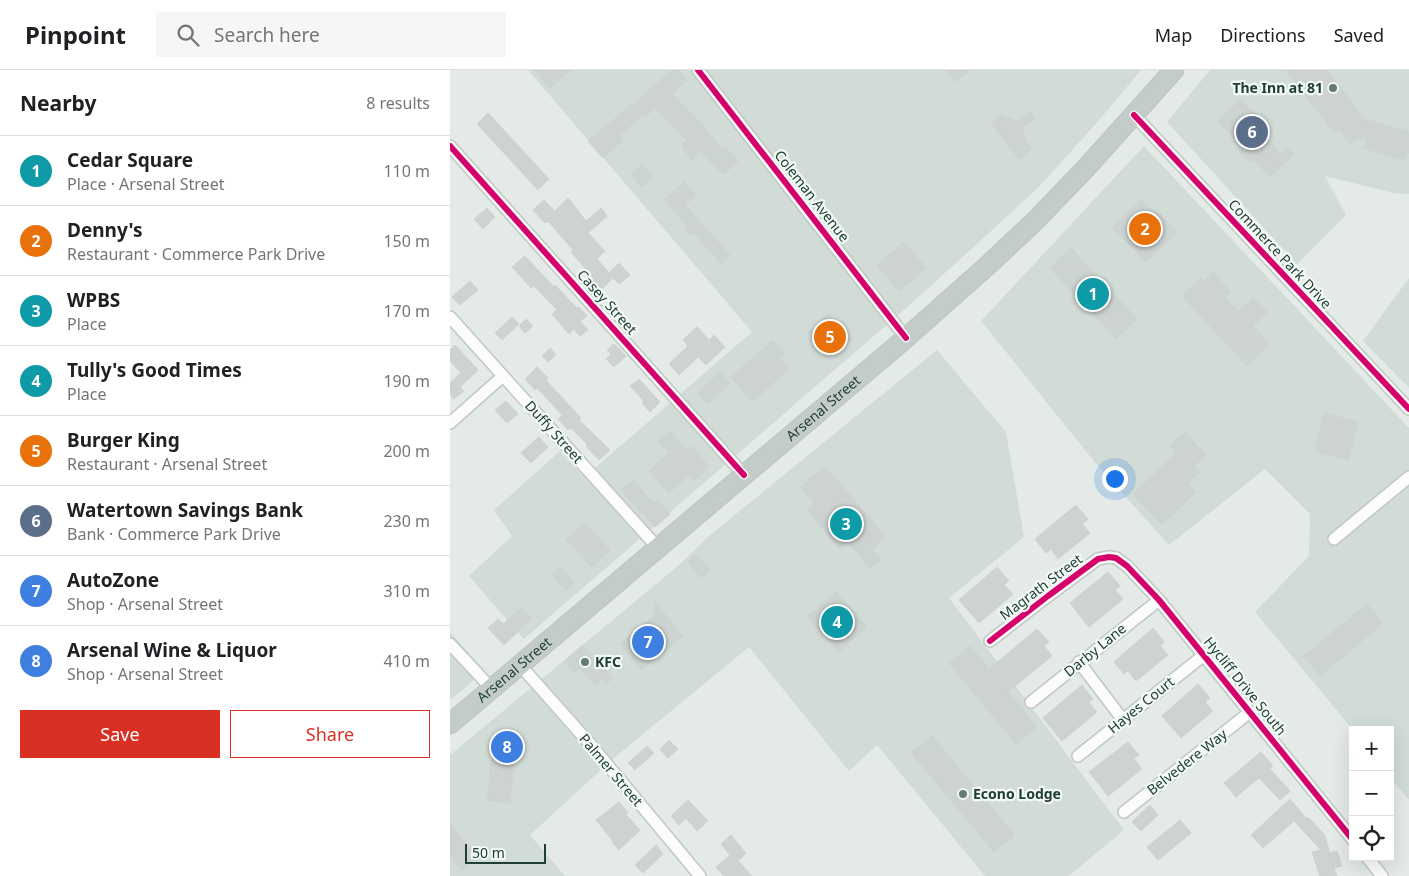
<!DOCTYPE html>
<html lang="en">
<head>
<meta charset="utf-8">
<style>
  body { margin:0; font-family:"Noto Sans",sans-serif; background:#f6f6f6; color:#202124 }
  .controls { position:absolute; right:15px; bottom:15px; display:grid; overflow:hidden; border-radius:0px; box-shadow:0 5px 20px #0002 }
  .controls button { width:45px; height:45px; display:grid; place-items:center; padding:0; border:0; border-bottom:1px solid #e0e0e0; background:#fff; color:#202124; font:25px sans-serif }
  .scale { position:absolute; left:15px; bottom:12px; width:81px; box-sizing:border-box; padding-left:5px; border:2px solid #203f34; border-top:0; font-size:14px; line-height:18px; white-space:nowrap; color:#203f34; -webkit-text-stroke:4px #f2f9f5; paint-order:stroke }
  .you { position:absolute; left:664px; top:408px; width:18px; height:18px; margin:-12px; border:4px solid #fff; border-radius:50%; background:#1a73e8; box-shadow:0 0 0 8px #1a73e833 }
  .badge { display:grid; place-items:center; width:32px; height:32px; border-radius:50%; background:#d93025; color:#fff; font-size:16px; font-weight:700 }
  .pin { position:absolute; translate:-50% -50%; border:2px solid #fff; box-shadow:0 1px 5px #0006 }
  .list { margin:0; padding:0; list-style:none }
  h2 { display:flex; justify-content:space-between; align-items:center; height:65px; margin:0; padding:0 20px; font-size:21px }
  h2 small { font-size:16px; font-weight:400; color:#757577 }
  .list li { display:grid; grid-template-columns:32px 1fr auto; gap:15px; align-items:center; box-sizing:border-box; height:70px; padding:0 20px; border-top:1px solid #e0e0e0 }
  .list b { display:block; font-size:19px; white-space:nowrap }
  .list p { margin:0; font-size:16px; white-space:nowrap; color:#757577 }
  .list em { font-size:16px; font-style:normal; color:#757577 }
  .actions { display:flex; gap:10px; padding:15px 20px }
  .actions a { flex:1; padding:11px 0; border:1px solid #d93025; border-radius:0px; text-align:center; font-size:18px; color:#d93025 }
  .actions .main { background:#d93025; color:#fff }
  .icon { flex:none; width:28px; height:28px; fill:none; stroke:currentColor; stroke-width:2; stroke-linecap:round; stroke-linejoin:round }
  .map { position:relative; flex:none; width:959px; height:806px; overflow:hidden }
  header { display:flex; align-items:center; gap:30px; box-sizing:border-box; height:70px; padding:0 25px; background:#fff; border-bottom:1px solid #e0e0e0 }
  header strong { font-size:24px }
  nav { display:flex; gap:28px; margin-inline-start:auto; font-size:18px }
  .search { width:350px; height:45px; background:#f6f6f6; display:flex; align-items:center; gap:12px; box-sizing:border-box; padding:0 18px; border-radius:0px; color:#757577; font-size:19px }
  main { display:flex }
  aside { flex:1; background:#fff }
  .map>svg:first-child { display:block }
  .built { fill:#d2dcd7 }
  .building { fill:#ccd3d0; stroke:#cdd3d0 }
  .lines { fill:none; stroke-linecap:round; stroke-linejoin:round }
  .minor-casing { stroke:#c1c7c4; stroke-width:14 }
  .trunk-casing { stroke:#bcc6c2; stroke-width:21 }
  .minor { stroke:#fbfcfb; stroke-width:11 }
  .trunk { stroke:#c4ccca; stroke-width:19 }
  .cycleway-casing { stroke:#f2f9f5; stroke-width:9 }
  .cycleway { stroke:#d6006c; stroke-width:6 }
  .poi-dot { fill:#657b73; stroke:#f2f9f5; stroke-width:2 }
  .labels { text-anchor:middle; stroke-width:4.5; stroke-linejoin:round; paint-order:stroke }
  .poi-label { font-size:14px; font-weight:bold; fill:#203f34; stroke:#f2f9f5; text-anchor:start }
  .street-label { font-size:14px; fill:#203f34; stroke:#f2f9f5 }
</style>
</head>
<body>
<header>
<strong>Pinpoint</strong>
<div class="search"><svg class="icon" aria-label="search" viewBox="0 0 24 24"><circle cx="10" cy="10" r="6"/><path d="M15 15l6 6"/></svg>Search here</div>
<nav><a>Map</a><a>Directions</a><a>Saved</a></nav>
</header>
<main>
<aside>
<h2>Nearby<small>8 results</small></h2>
<ul class="list">
<li><span class="badge" style="background:#0f9aa8">1</span><div><b>Cedar Square</b><p>Place · Arsenal Street</p></div><em>110 m</em></li>
<li><span class="badge" style="background:#e8710a">2</span><div><b>Denny's</b><p>Restaurant · Commerce Park Drive</p></div><em>150 m</em></li>
<li><span class="badge" style="background:#0f9aa8">3</span><div><b>WPBS</b><p>Place</p></div><em>170 m</em></li>
<li><span class="badge" style="background:#0f9aa8">4</span><div><b>Tully's Good Times</b><p>Place</p></div><em>190 m</em></li>
<li><span class="badge" style="background:#e8710a">5</span><div><b>Burger King</b><p>Restaurant · Arsenal Street</p></div><em>200 m</em></li>
<li><span class="badge" style="background:#5c6f8a">6</span><div><b>Watertown Savings Bank</b><p>Bank · Commerce Park Drive</p></div><em>230 m</em></li>
<li><span class="badge" style="background:#3f7fe0">7</span><div><b>AutoZone</b><p>Shop · Arsenal Street</p></div><em>310 m</em></li>
<li><span class="badge" style="background:#3f7fe0">8</span><div><b>Arsenal Wine &amp; Liquor</b><p>Shop · Arsenal Street</p></div><em>410 m</em></li>
</ul>
<div class="actions"><a class="main">Save</a><a>Share</a></div>
</aside>
<div class="map">
<svg width="959" height="806" viewBox="0 0 959 806">
  <rect width="100%" height="100%" fill="#e4eae7"/>
  <path class="built" d="M78,0H691L651,48L588,118L471,225L74,569L19,506L62,466L44,440L110,381L135,408L146,397L302,262Z
    M760,0H959V124L944,123L875,106L896,145L847,194L717,52Z
    M694,76L959,358V730L940,707V660H903L805,542L859,486L860,444L815,399L719,475L648,396L531,251Z
    M959,208V318L913,271Z
    M487,280L556,362L574,467L499,528L674,760L619,806H535L427,675L399,701L299,577L164,688L80,765L115,806H0V685L229,495L259,466Z
    M0,562L35,601L0,630Z"/>
  <path class="building" d="M84,0H121L100,18Z
    M222,0H228L237,10L222,24L248,50L272,79L274,76L288,91L273,105L251,81L242,90L231,76L237,71L205,38L196,46L194,43L170,66L173,70L153,88L138,71L158,53L159,54L181,34L182,35Z
    M496,0H520L505,12Z
    M836,0H877L914,49L959,62V81L955,90L913,78L917,65L900,74L889,59L884,63Z
    M791,29L822,63L816,68L830,83L837,77L844,85L820,107L803,89L799,92L789,81L792,77L768,51Z
    M580,41L585,49L573,58L575,70L582,79L569,89L541,53L553,43L555,46L567,51Z
    M38,43L99,109L88,120L27,54Z
    M192,95L203,107L192,117L181,105Z
    M234,112L246,125L235,135L280,185L271,194L243,162L240,165L234,158L237,155L214,130Z
    M118,128L136,151L151,138L157,146L138,163L155,181L147,189L159,203L169,193L180,205L169,214L163,208L150,221L139,209L142,206L121,182L123,180L98,151L95,153L83,140L94,130L105,141Z
    M691,130L704,142L706,140L727,162L696,192L662,157Z
    M37,138L45,147L33,159L24,149Z
    M454,172L476,198L449,221L427,195Z
    M621,178L687,249L666,269L600,198Z
    M75,186L104,217L105,215L127,238L129,237L137,246L130,251L138,260L130,266L124,259L119,264L102,244L107,240L84,216L81,218L62,197Z
    M763,202L781,222L775,227L788,242L803,227L817,242L803,256L820,274L797,296L732,226L751,208L754,211Z
    M20,211L28,220L10,235L2,227Z
    M379,244L402,270L385,285L382,282L378,285L358,263Z
    M62,247L69,254L52,270L45,263Z
    M76,249L83,256L75,263L69,256Z
    M247,257L259,270L264,265L275,277L256,295L248,287L229,305L219,294L238,276L233,270Z
    M323,270L335,283L329,288L339,299L302,332L281,307Z
    M164,274L176,286L164,297L156,289L161,284L157,280Z
    M5,275L28,300L10,317L14,321L4,329L0,325V313L11,303L0,291V280Z
    M100,278L106,285L98,292L92,286Z
    M87,297L98,308L96,310L131,348L129,350L160,380L149,390L136,376L137,374L121,358L118,360L108,349L112,345L87,318L85,320L75,309Z
    M270,302L280,313L258,334L248,323Z
    M189,309L210,332L200,342L192,333L194,331L180,316Z
    M56,331L68,344L57,353L45,340Z
    M874,343L908,352L899,390L865,381Z
    M220,361L237,380L241,376L259,397L243,411L238,406L219,423L199,401L219,383L208,371Z
    M735,362L756,385L744,396L750,402L738,413L746,422L712,455L683,424L726,383L719,376Z
    M89,367L98,377L81,393L71,383Z
    M375,396L436,467L422,479L431,489L420,498L398,472L390,479L357,440L365,434L350,417Z
    M183,410L204,433L207,430L220,444L205,457L171,420Z
    M626,435L638,449L632,454L640,463L608,489L601,479L596,483L585,469Z
    M134,453L160,480L142,497L116,470Z
    M246,484L260,500L251,508L238,492Z
    M110,497L125,513L116,521L102,505Z
    M547,497L559,511L554,515L563,524L529,553L509,530Z
    M658,502L670,516L665,520L673,529L639,557L620,533Z
    M386,522L417,557L389,582L357,547Z
    M205,532L233,566L192,600L170,574L204,546Z
    M917,534L933,553L870,606L854,586Z
    M71,538L82,549L54,575L38,558L48,549L53,554Z
    M703,558L714,572L710,576L718,585L686,611L678,601L674,604L664,592Z
    M587,559L599,572L594,576L602,586L558,622L587,657L566,674L499,593L520,576L539,599Z
    M132,575L163,608L156,614L152,609L145,615L130,598L124,603L114,592Z
    M748,614L760,628L755,632L763,641L731,668L712,646Z
    M632,615L643,629L639,633L647,642L612,671L593,648Z
    M482,666L565,765L544,782L461,683Z
    M219,670L228,679L218,688L210,679Z
    M678,672L689,685L684,689L692,699L658,726L639,702Z
    M43,674L66,677L60,733L37,730Z
    M197,676L204,683L185,700L178,693Z
    M811,682L823,696L820,699L840,721L830,730L809,708L786,727L774,713Z
    M840,729L856,748L858,747L874,764L880,783L887,781L892,796L884,798L887,806H870L862,782L871,780L844,751L813,778L801,765Z
    M238,730L258,751L247,761L236,748L229,755L221,746Z
    M169,732L178,743L176,745L190,760L169,780L162,772L163,771L146,750Z
    M700,735L708,745L691,761L682,752Z
    M730,750L741,763L708,790L697,777Z
    M0,754L28,787L12,800L0,786Z
    M281,765L296,783L288,791L302,806H274L266,797L280,785L271,774Z
    M206,775L213,784L193,803L185,795Z"/>
  <g class="lines">
    <defs>
      <path id="minor" d="M248,0L456,268
        M684,45L959,339
        M0,76L294,405
        M0,247L208,478
        M0,353L53,306
        M884,469L959,407
        M540,571L598,526L648,489L659,487L666,488L677,496L709,530L903,770
        M0,574L42,619
        M629,592L673,650
        M70,595L141,675L250,806
        M581,632L709,530
        M628,686L754,585
        M674,742L800,642
        M917,787L932,806"/>
      <g id="trunk">
        <path id="s1" d="M0,654L456,268L536,197L585,151L636,98L724,0"/>
      </g>
    </defs>
    <use href="#minor" class="minor-casing"/>
    <use href="#trunk" class="trunk-casing"/>
    <use href="#minor" class="minor"/>
    <use href="#trunk" class="trunk"/>
    <defs>
      <path id="cycleway" d="M248,0L456,268
        M684,45L959,339
        M0,76L294,405
        M540,571L598,526L648,489L659,487L666,488L677,496L709,530L903,770"/>
    </defs>
    <use href="#cycleway" class="cycleway-casing"/>
    <use href="#cycleway" class="cycleway"/>
  </g>
  <g class="poi-dot">
    <circle cx="883" cy="18" r="5"/>
    <circle cx="135" cy="592" r="5"/>
    <circle cx="513" cy="724" r="5"/>
  </g>
  <g class="labels">
    <g class="poi-label">
      <text x="873" y="23" text-anchor="end">The Inn at 81</text>
      <text x="145" y="597">KFC</text>
      <text x="523" y="729">Econo Lodge</text>
    </g>
    <g class="street-label">
      <text transform="translate(362 126) rotate(52)" y="5">Coleman Avenue</text>
      <text transform="translate(830 184) rotate(47)" y="5">Commerce Park Drive</text>
      <text transform="translate(157 232) rotate(48)" y="5">Casey Street</text>
      <text dy="5" stroke="none"><textPath href="#s1" startOffset="489">Arsenal Street</textPath></text>
      <text transform="translate(104 362) rotate(48)" y="5">Duffy Street</text>
      <text transform="translate(591 517) rotate(-37)" y="5">Magrath Street</text>
      <text transform="translate(645 580) rotate(-39)" y="5">Darby Lane</text>
      <text dy="5" stroke="none"><textPath href="#s1" startOffset="84">Arsenal Street</textPath></text>
      <text transform="translate(795 616) rotate(51)" y="5">Hycliff Drive South</text>
      <text transform="translate(691 635) rotate(-39)" y="5">Hayes Court</text>
      <text transform="translate(737 692) rotate(-38)" y="5">Belvedere Way</text>
      <text transform="translate(161 700) rotate(50)" y="5">Palmer Street</text>
    </g>
  </g>
</svg>
<div class="controls">
<button>+</button>
<button>−</button>
<button><svg class="icon" aria-label="locate" viewBox="0 0 24 24"><circle cx="12" cy="12" r="6"/><path d="M12 2v4M12 18v4M2 12h4M18 12h4"/></svg></button>
</div>
<div class="scale">50 m</div>
<div class="you"></div>
<div class="pin badge" style="left:643px;top:224px;background:#0f9aa8">1</div>
<div class="pin badge" style="left:695px;top:159px;background:#e8710a">2</div>
<div class="pin badge" style="left:396px;top:454px;background:#0f9aa8">3</div>
<div class="pin badge" style="left:387px;top:552px;background:#0f9aa8">4</div>
<div class="pin badge" style="left:380px;top:267px;background:#e8710a">5</div>
<div class="pin badge" style="left:802px;top:62px;background:#5c6f8a">6</div>
<div class="pin badge" style="left:198px;top:572px;background:#3f7fe0">7</div>
<div class="pin badge" style="left:57px;top:677px;background:#3f7fe0">8</div>
</div>
</main>
</body>
</html>
